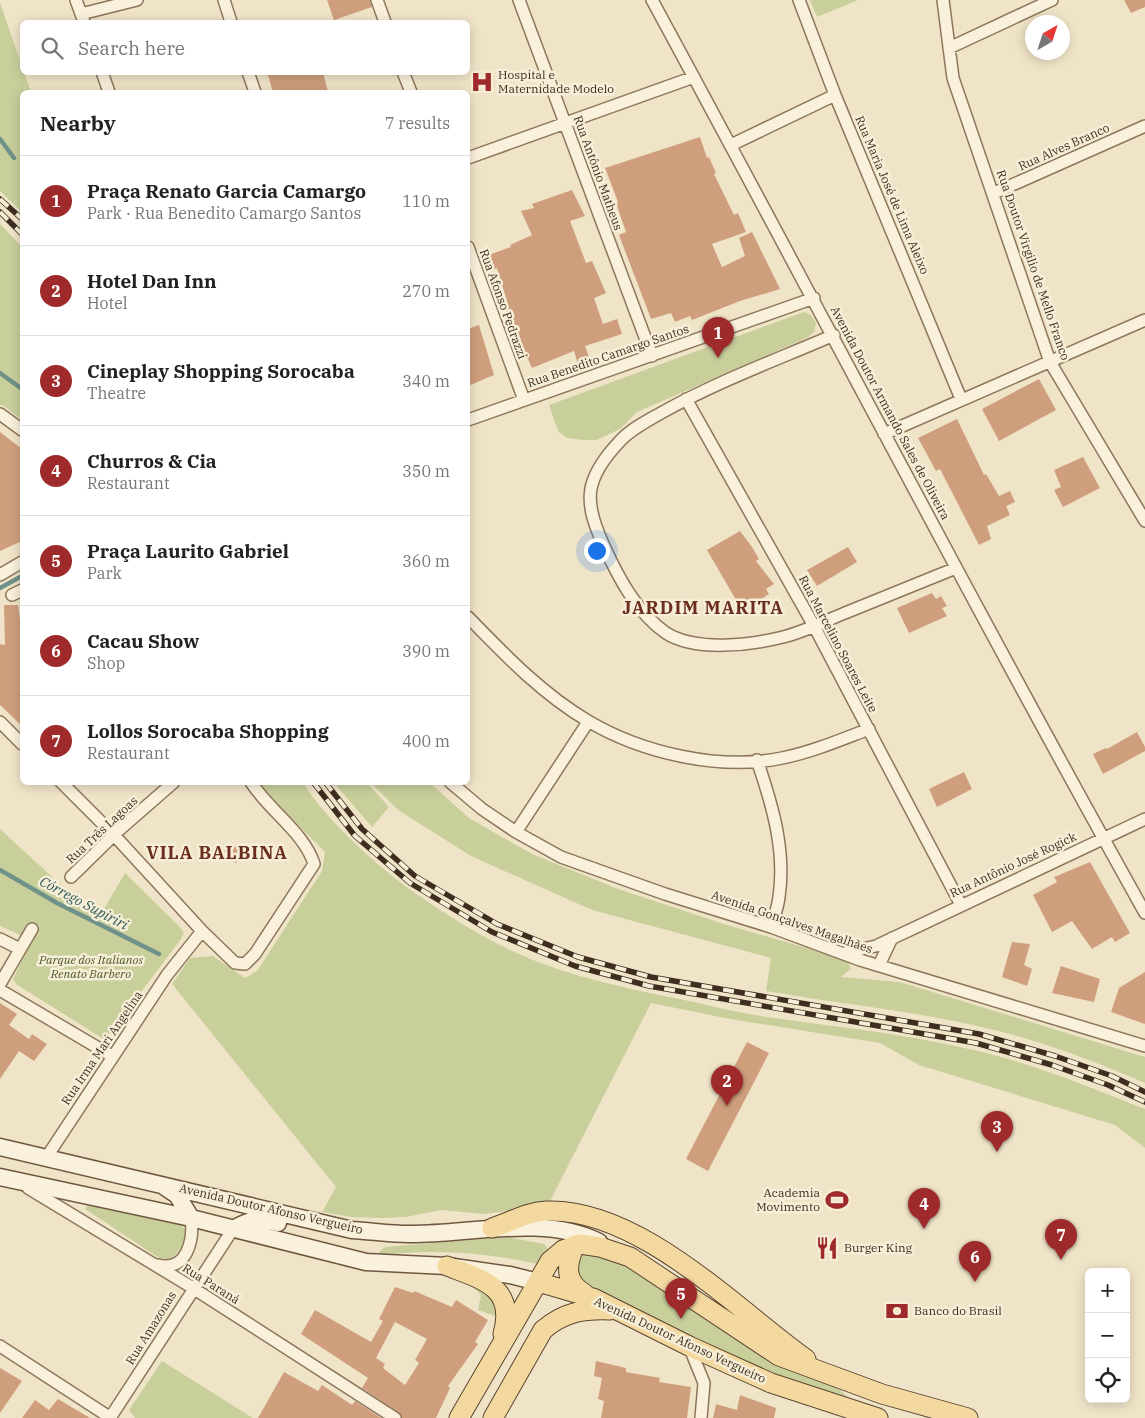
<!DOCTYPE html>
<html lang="en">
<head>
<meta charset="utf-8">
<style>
  body { margin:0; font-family:"IBM Plex Serif",serif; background:#f2f2f2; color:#222 }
  .controls { position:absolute; right:15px; bottom:15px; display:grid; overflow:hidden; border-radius:8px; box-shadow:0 2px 12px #0003 }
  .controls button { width:45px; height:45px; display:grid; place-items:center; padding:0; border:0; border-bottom:1px solid #e0e0e0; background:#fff; color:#222; font:25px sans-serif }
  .compass { position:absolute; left:1025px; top:15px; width:45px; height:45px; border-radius:50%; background:#fff; box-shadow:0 2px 12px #0003; rotate:39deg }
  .you { position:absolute; left:596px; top:550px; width:18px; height:18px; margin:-12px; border:4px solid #fff; border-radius:50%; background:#1a73e8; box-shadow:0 0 0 8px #1a73e833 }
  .badge { display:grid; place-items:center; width:32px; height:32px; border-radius:50%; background:#9e2a2b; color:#fff; font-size:16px; font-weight:700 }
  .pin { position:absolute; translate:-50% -41px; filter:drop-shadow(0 1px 2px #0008) }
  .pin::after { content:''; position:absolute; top:26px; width:18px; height:15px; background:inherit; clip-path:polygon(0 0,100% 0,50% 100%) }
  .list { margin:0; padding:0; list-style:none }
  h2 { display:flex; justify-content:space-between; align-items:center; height:65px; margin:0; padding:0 20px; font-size:21px }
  h2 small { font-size:16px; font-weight:400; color:#767676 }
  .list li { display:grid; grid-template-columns:32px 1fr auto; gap:15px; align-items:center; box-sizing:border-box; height:90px; padding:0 20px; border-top:1px solid #e0e0e0 }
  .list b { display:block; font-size:19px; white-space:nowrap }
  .list p { margin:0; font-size:16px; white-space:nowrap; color:#767676 }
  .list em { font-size:16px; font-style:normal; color:#767676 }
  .icon { flex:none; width:28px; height:28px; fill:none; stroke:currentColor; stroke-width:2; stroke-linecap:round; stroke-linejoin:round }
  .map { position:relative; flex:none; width:1145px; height:1418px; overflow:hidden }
  .search { position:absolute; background:#fff; box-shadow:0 2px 12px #0003; left:20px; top:20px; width:450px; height:55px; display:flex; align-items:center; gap:12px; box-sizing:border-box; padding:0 18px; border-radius:8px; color:#767676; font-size:19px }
  .panel { position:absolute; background:#fff; box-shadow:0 2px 12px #0003; left:20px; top:90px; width:450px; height:695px; border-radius:8px }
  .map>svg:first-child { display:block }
  .green { fill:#c9cf9b }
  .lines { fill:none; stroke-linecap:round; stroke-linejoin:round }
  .stream { stroke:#6f938a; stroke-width:4.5 }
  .building { fill:#cf9f7d; fill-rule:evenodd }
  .minor-casing { stroke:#8d765c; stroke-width:14 }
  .secondary-casing { stroke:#6f573f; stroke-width:19 }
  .primary-casing { stroke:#5b4430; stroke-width:21 }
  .minor { stroke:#faf1dc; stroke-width:11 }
  .secondary { stroke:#faf1dc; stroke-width:16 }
  .primary { stroke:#f3d9a0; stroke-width:19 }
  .rail-casing { stroke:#3d2e20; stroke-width:5.5 }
  .rail { stroke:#f7eed8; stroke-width:4; stroke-dasharray:11; stroke-linecap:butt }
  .labels { text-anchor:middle; stroke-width:5; stroke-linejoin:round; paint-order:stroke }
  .poi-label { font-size:12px; fill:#3d2e20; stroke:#f7eed8; text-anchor:start }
  .street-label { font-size:12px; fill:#3d2e20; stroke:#f7eed8 }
  .park-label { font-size:12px; font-style:italic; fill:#4d5a26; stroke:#f7eed8 }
  .water-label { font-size:14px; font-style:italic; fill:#2f5d5a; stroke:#f7eed8 }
  .district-label { font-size:18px; font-weight:bold; letter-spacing:1px; fill:#6b2e1e; stroke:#f7eed8 }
</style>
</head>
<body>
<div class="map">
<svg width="1145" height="1418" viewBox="0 0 1145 1418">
  <rect width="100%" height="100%" fill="#f0e4c8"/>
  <path class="green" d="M810,0H858L817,17Z
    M0,3L31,92H22V212L0,191Z
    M0,224L22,247V420L4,406L0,405Z
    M804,312L811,315L816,323L814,332L807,338L637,412L620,429L597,440H583L567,438L558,431L549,405Z
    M260,783H303C328,822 377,866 415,893C454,920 497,947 541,963C589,981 639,991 689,1001C715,1007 741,1013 767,1017C835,1027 902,1033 969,1049C1030,1062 1087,1086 1145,1109V1148L1115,1125L919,1065L880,1043L730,1019L651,1003L548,1205L485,1214L441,1210L406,1217L381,1218L351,1217L322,1212L336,1187L172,984L190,958L213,956L245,978L257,971L322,871L325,852L271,798Z
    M334,783H367L389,807L372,827Z
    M371,783H430L469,818L532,854L618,889L724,924L847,960L851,969L841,977L900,982L1145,1057V1083C1106,1066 1065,1050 1024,1038C940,1013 851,1006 766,991L771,958L592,910L471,856L398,810Z
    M0,829L64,888L101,914L125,873L180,927L184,933L181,939L105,1040L16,984L13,979L27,950L20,935L0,926Z
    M89,1204L181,1225C194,1235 179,1252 170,1259L159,1258L85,1209Z
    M507,1237L544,1244L549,1250L538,1264C484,1252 436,1249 381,1255L379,1252L385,1247Z
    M582,1252L608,1254L833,1384L848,1397L839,1399L766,1371L678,1331L580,1281L575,1262Z
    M475,1283L488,1291L500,1318L478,1310L481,1295L474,1288Z
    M162,1361L253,1418H135L129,1410Z"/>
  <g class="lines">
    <path class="stream" d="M0,139L14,158
      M0,373L22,389
      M0,588L22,576
      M0,870L57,903L159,954"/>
  </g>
  <path class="building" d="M327,0H370L372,7L334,20Z
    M1124,0H1145V7L1131,13Z
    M267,72H323L328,92H273Z
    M700,137L707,158L709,157L716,173L714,174L734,215L738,213L746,232L712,244L722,267L745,256L739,238L752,232L780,289L740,301L692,320L690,316L675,322L671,313L651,319L619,235L626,232L616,203L618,202L605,168Z
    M572,190L585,216L570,221L586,263L592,261L606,293L594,298L603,324L617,319L622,334L585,346L590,360L578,364L574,351L532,368L516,331L509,333L502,311L509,308L497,268L489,271L483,257L511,247L510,245L532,235L521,211L534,208L532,204Z
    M479,325L494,375L468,386V329Z
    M1039,379L1056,410L999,441L982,409Z
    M957,419L984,475L986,474L999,496L1010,491L1015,502L1006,506L1010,515L987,526L991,539L979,545L940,469L936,471L918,438Z
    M0,432L22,449V541L0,551Z
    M1083,457L1100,488L1063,507L1054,490L1061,487L1054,470Z
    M740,531L752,547L759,559L756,561L774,584L766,589L769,594L743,612L707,550Z
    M848,547L857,562L817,586L807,570Z
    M932,593L936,599L941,596L947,606L942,608L947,616L909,633L897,608Z
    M4,605H18L21,627L20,680L22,682V726L0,705V644L5,645Z
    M1137,732L1145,747V751L1103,774L1093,754L1106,748L1107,749Z
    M964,772L972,789L937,807L929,789Z
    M232,844L244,855L236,863L224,851Z
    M1090,862L1130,933L1115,942L1112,937L1092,949L1072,921L1052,932L1033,895L1057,882L1054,877Z
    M1012,942L1030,944L1024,965L1032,969L1027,986L1002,977Z
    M1061,966L1100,979L1094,1002L1052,993Z
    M1145,972V1024L1111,1012L1119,988Z
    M0,1003L17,1014L9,1025L29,1039L32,1034L47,1044L34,1061L19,1051L0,1079Z
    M747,1042L769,1053L708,1171L686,1159Z
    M395,1287L413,1293L414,1291L452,1307L456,1300L488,1320L475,1342L478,1344L448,1386L450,1388L436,1418H402L399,1412L362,1388L368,1378L301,1334L315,1310L371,1342L383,1321L379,1319ZM395,1322L427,1339L415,1360L419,1363L405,1385L383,1368L385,1364L376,1358Z
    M596,1361L626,1368V1372L660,1378L659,1382L691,1387L687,1418H601L604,1401L598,1399L602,1378L594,1376Z
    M0,1368L22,1381L0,1413Z
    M284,1372L318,1391L322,1385L352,1405L355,1401L381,1418H258Z
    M740,1395L776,1408L774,1418H713L716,1404L737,1410Z
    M58,1399L90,1418H22L35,1400L49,1410Z"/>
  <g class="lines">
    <defs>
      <path id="minor" d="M76,0L84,22
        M224,0L231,22
        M377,0L385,22
        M519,0L652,356
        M652,0C817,304 976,611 1145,913
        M799,0L835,95L961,399
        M943,0L953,78L1050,362L1145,521
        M81,14L137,0
        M949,48L1052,0
        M102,72L109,92
        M248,72L255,92
        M403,72L411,92
        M731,145L835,95
        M468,158L694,77
        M994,193L1145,126
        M468,247L524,400
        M834,335C776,360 716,382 661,413C647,421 631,429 620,441C584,479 583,501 604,546C618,577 637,613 666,633C696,652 751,645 783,637C804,632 825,621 845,613C882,598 919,583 956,568
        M686,399L814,626L961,905
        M0,414L22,430
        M468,420L814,298
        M884,434L1145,320
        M0,575L22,562
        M12,595L22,590
        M468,617C504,654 542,694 588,721C642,753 720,771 782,758C812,752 840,740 869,729
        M0,722L22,744
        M757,760C772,804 786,850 779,897C778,907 774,917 771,927
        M61,782L114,835L202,931L235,963L245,964L255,954L314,864C304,832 269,811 251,782
        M450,782L482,809L516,832L561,857L665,894L771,927L860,960L1145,1046
        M516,832L588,722
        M71,877L119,830L174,782
        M0,939L20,949
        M844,953L876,946L1145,819
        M879,965L892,938
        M0,984L32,929
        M0,990L112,1056
        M46,1158L167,975L202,931
        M28,1188L193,1288L395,1418
        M158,1265C187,1272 194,1240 191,1218
        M0,1346L111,1418
        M689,1346L704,1383L701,1418
        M110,1418L233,1229"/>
      <path id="secondary" d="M0,1147L352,1230C371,1231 390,1234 409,1234C468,1235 543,1214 599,1242
        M0,1177L191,1218L366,1262L447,1266L510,1275L538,1282
        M165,1187L177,1195L191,1218
        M233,1229C251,1219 257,1218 278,1223"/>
      <path id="primary" d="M492,1228C511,1222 526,1212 546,1211C638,1207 736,1309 806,1359
        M575,1245C566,1265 564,1282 585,1294
        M447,1266C483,1280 516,1287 503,1334
        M538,1282L593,1298L689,1346L771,1383L878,1418
        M459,1418L550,1261L563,1250L580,1244L600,1247L630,1257L779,1356L882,1394L968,1418
        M493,1418L543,1330C564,1312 583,1309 610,1310"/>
    </defs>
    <use href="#minor" class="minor-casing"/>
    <use href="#secondary" class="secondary-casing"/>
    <use href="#primary" class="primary-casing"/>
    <use href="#minor" class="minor"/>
    <use href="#secondary" class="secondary"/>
    <use href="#primary" class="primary"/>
    <defs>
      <path id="rail" d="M0,199L22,219
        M0,212L22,234
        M313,782L355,836L410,883L492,932L575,966L649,986L976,1043L1052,1065L1108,1085L1145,1102
        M325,782L362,829L415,876L497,924L578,957L651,977L979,1034L1055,1056L1112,1076L1145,1092"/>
    </defs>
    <use href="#rail" class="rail-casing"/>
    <use href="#rail" class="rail"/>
  </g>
  <defs>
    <symbol id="hospital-bare" viewBox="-9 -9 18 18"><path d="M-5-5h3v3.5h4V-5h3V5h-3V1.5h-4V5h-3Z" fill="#9e2a2b" stroke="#f7eed8" stroke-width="2.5" paint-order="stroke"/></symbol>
    <symbol id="stadium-bare" viewBox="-9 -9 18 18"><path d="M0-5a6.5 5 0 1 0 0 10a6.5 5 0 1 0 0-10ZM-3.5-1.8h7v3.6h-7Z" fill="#9e2a2b" stroke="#f7eed8" stroke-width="2.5" paint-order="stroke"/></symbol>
    <symbol id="restaurant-bare" viewBox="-9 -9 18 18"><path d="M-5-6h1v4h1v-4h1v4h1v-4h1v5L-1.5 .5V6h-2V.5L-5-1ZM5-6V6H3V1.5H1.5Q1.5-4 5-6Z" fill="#9e2a2b" stroke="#f7eed8" stroke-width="2.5" paint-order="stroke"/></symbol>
    <symbol id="bank-bare" viewBox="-9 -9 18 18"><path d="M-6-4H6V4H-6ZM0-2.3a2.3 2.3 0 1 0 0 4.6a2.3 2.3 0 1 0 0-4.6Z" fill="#9e2a2b" stroke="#f7eed8" stroke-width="2.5" paint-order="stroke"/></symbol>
  </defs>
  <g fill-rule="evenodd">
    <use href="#hospital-bare" x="466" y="66" width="32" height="32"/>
    <use href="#stadium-bare" x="821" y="1184" width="32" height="32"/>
    <use href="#restaurant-bare" x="811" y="1232" width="32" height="32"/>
    <use href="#bank-bare" x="881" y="1295" width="32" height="32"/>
  </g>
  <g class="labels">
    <g class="poi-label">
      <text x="498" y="79">Hospital e<tspan x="498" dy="14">Maternidade Modelo</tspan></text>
      <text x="820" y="1197" text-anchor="end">Academia<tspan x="820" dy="14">Movimento</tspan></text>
      <text x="844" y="1252">Burger King</text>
      <text x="914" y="1315">Banco do Brasil</text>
    </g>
    <g class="street-label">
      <text transform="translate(1064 147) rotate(-24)" y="4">Rua Alves Branco</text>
      <text transform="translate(598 173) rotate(70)" y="4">Rua Antônio Matheus</text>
      <text transform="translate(892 195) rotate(67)" y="4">Rua Maria José de Lima Aleixo</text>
      <text transform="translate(1033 265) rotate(71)" y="4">Rua Doutor Virgilio de Mello Franco</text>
      <text transform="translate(503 304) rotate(70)" y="4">Rua Afonso Pedrazzi</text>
      <text transform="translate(608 356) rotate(-19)" y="4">Rua Benedito Camargo Santos</text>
      <text transform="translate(890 413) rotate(62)" y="4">Avenida Doutor Armando Sales de Oliveira</text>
      <text transform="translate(838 644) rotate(62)" y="4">Rua Marcelino Soares Leite</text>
      <text transform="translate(102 830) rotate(-43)" y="4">Rua Três Lagoas</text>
      <text transform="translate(1013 865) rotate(-25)" y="4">Rua Antônio José Rogick</text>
      <text transform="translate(792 922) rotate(19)" y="4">Avenida Gonçalves Magalhães</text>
      <text transform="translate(102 1048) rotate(-56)" y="4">Rua Irma Mari Angelina</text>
      <text transform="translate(271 1209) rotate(13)" y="4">Avenida Doutor Afonso Vergueiro</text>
      <text transform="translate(211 1284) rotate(32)" y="4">Rua Paraná</text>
      <text transform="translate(151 1328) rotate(-58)" y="4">Rua Amazonas</text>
      <text transform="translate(680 1340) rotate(25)" y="4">Avenida Doutor Afonso Vergueiro</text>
    </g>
    <g class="park-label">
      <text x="91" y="964">Parque dos Italianos<tspan x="91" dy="14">Renato Barbero</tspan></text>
    </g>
    <g class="water-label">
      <text transform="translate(84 903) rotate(28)" y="5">Córrego Supiriri</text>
    </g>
    <g class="district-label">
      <text x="703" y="614">JARDIM MARITA</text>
      <text x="217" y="859">VILA BALBINA</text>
    </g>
  </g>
</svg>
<div class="controls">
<button>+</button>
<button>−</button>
<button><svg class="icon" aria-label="locate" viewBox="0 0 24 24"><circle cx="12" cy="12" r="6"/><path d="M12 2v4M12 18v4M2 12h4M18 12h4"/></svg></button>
</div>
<svg class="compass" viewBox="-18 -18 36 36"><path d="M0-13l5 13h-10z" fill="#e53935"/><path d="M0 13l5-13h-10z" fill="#767676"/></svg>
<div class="you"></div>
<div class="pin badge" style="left:718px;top:358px">1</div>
<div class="pin badge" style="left:727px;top:1106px">2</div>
<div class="pin badge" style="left:997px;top:1152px">3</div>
<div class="pin badge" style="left:924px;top:1229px">4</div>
<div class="pin badge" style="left:681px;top:1319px">5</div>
<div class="pin badge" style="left:975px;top:1282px">6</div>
<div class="pin badge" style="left:1061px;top:1260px">7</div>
<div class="search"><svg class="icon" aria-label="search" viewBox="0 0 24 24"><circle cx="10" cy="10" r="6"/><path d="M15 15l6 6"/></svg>Search here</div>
<section class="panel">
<h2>Nearby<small>7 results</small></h2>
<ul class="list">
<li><span class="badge">1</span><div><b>Praça Renato Garcia Camargo</b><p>Park · Rua Benedito Camargo Santos</p></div><em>110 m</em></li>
<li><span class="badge">2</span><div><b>Hotel Dan Inn</b><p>Hotel</p></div><em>270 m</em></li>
<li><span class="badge">3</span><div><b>Cineplay Shopping Sorocaba</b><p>Theatre</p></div><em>340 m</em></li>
<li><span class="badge">4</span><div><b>Churros &amp; Cia</b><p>Restaurant</p></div><em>350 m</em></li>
<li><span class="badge">5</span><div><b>Praça Laurito Gabriel</b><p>Park</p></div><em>360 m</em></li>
<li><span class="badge">6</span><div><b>Cacau Show</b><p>Shop</p></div><em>390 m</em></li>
<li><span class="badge">7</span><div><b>Lollos Sorocaba Shopping</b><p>Restaurant</p></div><em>400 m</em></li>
</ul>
</section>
</div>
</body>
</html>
